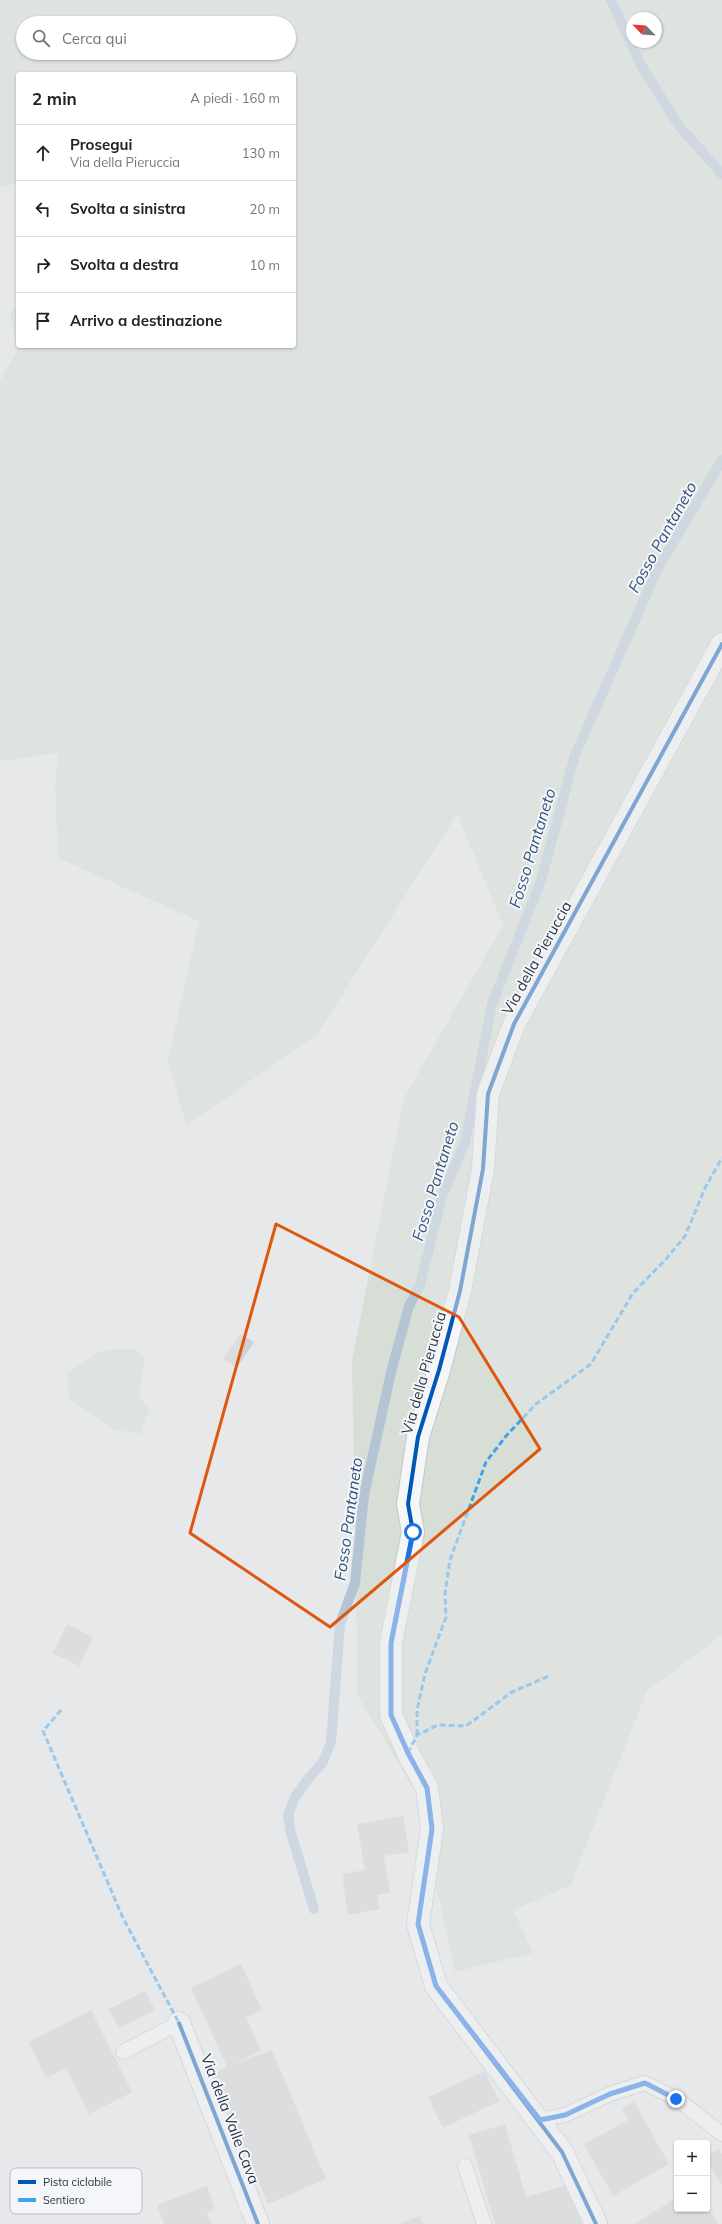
<!DOCTYPE html>
<html lang="it">
<head>
<meta charset="utf-8">
<style>
  body { margin:0; font-family:Mulish,sans-serif; background:#f2f2f2; color:#222 }
  .controls { position:absolute; right:12px; bottom:12px; display:grid; overflow:hidden; border-radius:4px; box-shadow:0 1px 3px #0004 }
  .controls button { width:36px; height:36px; display:grid; place-items:center; padding:0; border:0; border-bottom:1px solid #e0e0e0; background:#fff; color:#222; font:20px sans-serif }
  .compass { position:absolute; left:626px; top:12px; width:36px; height:36px; border-radius:50%; background:#fff; box-shadow:0 1px 3px #0004; rotate:295deg }
  .stop { position:absolute; width:12px; height:12px; margin:-9px; border:3px solid #1a73e8; border-radius:50%; background:#fff }
  .stop.end { background:#1a73e8; border-color:#fff; box-shadow:0 1px 4px #0008 }
  .list { margin:0; padding:0; list-style:none }
  h2 { display:flex; justify-content:space-between; align-items:center; height:52px; margin:0; padding:0 16px; font-size:17px }
  h2 small { font-size:13px; font-weight:400; color:#767676 }
  .list li { display:grid; grid-template-columns:26px 1fr auto; gap:12px; align-items:center; box-sizing:border-box; height:56px; padding:0 16px; border-top:1px solid #e0e0e0 }
  .list b { display:block; font-size:15px; white-space:nowrap }
  .list p { margin:0; font-size:13px; white-space:nowrap; color:#767676 }
  .list em { font-size:13px; font-style:normal; color:#767676 }
  .icon { flex:none; width:22px; height:22px; fill:none; stroke:currentColor; stroke-width:2; stroke-linecap:round; stroke-linejoin:round }
  .map { position:relative; flex:none; width:722px; height:2224px; overflow:hidden }
  .search { position:absolute; background:#fff; box-shadow:0 1px 3px #0004; left:16px; top:16px; width:280px; height:44px; display:flex; align-items:center; gap:10px; box-sizing:border-box; padding:0 14px; border-radius:22px; color:#767676; font-size:15px }
  .panel { position:absolute; background:#fff; box-shadow:0 1px 3px #0004; left:16px; top:72px; width:280px; height:276px; border-radius:4px }
  .map>svg:first-child { display:block }
  .green { fill:#d6ded6; fill-rule:evenodd }
  .lines { fill:none; stroke-linecap:round; stroke-linejoin:round }
  .stream { stroke:#b4c4d5; stroke-width:10 }
  .building { fill:#ced0d3 }
  .lane-casing { stroke:#c4c6c8; stroke-width:16 }
  .street-casing { stroke:#c4c6c8; stroke-width:24 }
  .lane { stroke:#f5f6f7; stroke-width:14 }
  .street { stroke:#f5f6f7; stroke-width:22 }
  .quiet { stroke:#3ea3ec; stroke-width:3; stroke-dasharray:6 3; stroke-linecap:butt }
  .cycleway-casing { stroke:#f4f6f9; stroke-width:6 }
  .cycleway { stroke:#0057b8; stroke-width:4 }
  .route { stroke:#1a73e8; stroke-width:5 }
  .marked { fill:none; stroke:#df570f; stroke-width:3; stroke-linejoin:round }
  .labels { text-anchor:middle; stroke-width:4; stroke-linejoin:round; paint-order:stroke }
  .street-label { font-size:15px; fill:#2b3445; stroke:#f4f6f9 }
  .water-label { font-size:16px; font-style:italic; fill:#34527a; stroke:#f4f6f9 }
  .key { fill:#f4f6f9; stroke:#b8bcc3; stroke-width:1 }
  .key-label { font-size:11px; fill:#2b3445 }
</style>
</head>
<body>
<div class="map">
<svg width="722" height="2224" viewBox="0 0 722 2224">
  <rect width="100%" height="100%" fill="#e6e8ea"/>
  <path class="green" d="M0,0H722V1635L647,1691L570,1886L513,1910L533,1953L455,1972L415,1791L358,1696L352,1360L404,1098L503,925L457,814L316,1036L186,1125L168,1061L199,921L58,858L55,785L59,753L0,761V381L17,350L10,314L18,302V346H294V74H18V183L0,187ZM632,18H656V42H632ZM23,23H289V53H23Z
    M115,1349H135L145,1358L139,1397L150,1409L140,1434L113,1429L69,1399L67,1374L95,1354Z"/>
  <g class="lines">
    <path class="stream" d="M611,0L641,65L679,126L722,174
      M314,1909L291,1833L288,1815L295,1797L307,1780L323,1762L331,1742L340,1624L355,1583L364,1495L392,1368L409,1306L420,1285L442,1197L465,1142L492,1004L541,881L575,755L658,568L722,460"/>
  </g>
  <path class="building" d="M240,1334L254,1342L237,1368L223,1359Z
    M67,1624L93,1637L79,1666L53,1653Z
    M403,1816L409,1852L384,1856L390,1892L377,1895L380,1909L348,1915L342,1874L365,1870L357,1824Z
    M241,1964L262,2010L246,2017L261,2051L230,2065L272,2050L326,2179L268,2204L213,2075L227,2066L191,1988Z
    M145,1991L155,2010L119,2028L109,2009Z
    M91,2010L132,2092L89,2114L66,2068L46,2078L29,2042Z
    M485,2071L499,2101L443,2128L428,2097Z
    M634,2102L669,2164L613,2196L584,2144L628,2120L622,2109Z
    M505,2124L526,2197L571,2184L582,2224H495L469,2135Z
    M719,2149L722,2154V2185L707,2161V2157Z
    M207,2186L215,2210L207,2213L211,2224H164L157,2205Z
    M677,2197V2209H707V2205L719,2224H635Z
    M420,2216L424,2224H399Z"/>
  <g class="lines">
    <defs>
      <path id="lane" d="M123,2052L179,2023
        M540,2120L565,2115L610,2094L645,2083L677,2099L722,2134
        M465,2166L484,2224"/>
      <path id="street" d="M179,2023L258,2224
        M596,2224L562,2152L436,1986L418,1924L432,1829L427,1788L408,1753L391,1715V1643L413,1532L408,1504L418,1437L439,1370L460,1291L483,1169L488,1094L514,1024L722,644"/>
    </defs>
    <use href="#lane" class="lane-casing"/>
    <use href="#street" class="street-casing"/>
    <use href="#lane" class="lane"/>
    <use href="#street" class="street"/>
    <path class="quiet" d="M61,1710L43,1731L123,1918L179,2023
      M417,1735V1710L425,1674L446,1617L445,1593L450,1560L486,1462L506,1436L536,1404L591,1364L633,1293L666,1259L685,1236L705,1188L722,1158
      M408,1753L417,1735L438,1725L466,1726L512,1692L549,1676"/>
    <defs>
      <path id="cycleway" d="M179,2023L258,2224
        M596,2224L562,2152L436,1986L418,1924L432,1829L427,1788L408,1753L391,1715V1643L413,1532L408,1504L418,1437L439,1370L460,1291L483,1169L488,1094L514,1024L722,644"/>
    </defs>
    <use href="#cycleway" class="cycleway-casing"/>
    <use href="#cycleway" class="cycleway"/>
  </g>
  <g class="lines">
    <path class="route" d="M413,1532L391,1643V1715L408,1753L427,1788L432,1829L418,1924L436,1986L540,2120L565,2115L610,2094L645,2083L676,2099"/>
  </g>
  <path d="M0 0H722V2224H0ZM276,1224L459,1317L540,1449L330,1627L190,1533Z" fill="#e6e8ea" fill-opacity=".55" fill-rule="evenodd"/>
  <path class="marked" d="M276,1224L459,1317L540,1449L330,1627L190,1533Z"/>
  <g class="labels">
    <g class="street-label">
      <text transform="translate(537 958) rotate(-61)" y="5">Via della Pieruccia</text>
      <text transform="translate(424 1373) rotate(-74)" y="5">Via della Pieruccia</text>
      <text transform="translate(230 2119) rotate(69)" y="5">Via della Valle Cava</text>
    </g>
    <g class="water-label">
      <text transform="translate(662 537) rotate(-61)" y="6">Fosso Pantaneto</text>
      <text transform="translate(532 848) rotate(-73)" y="6">Fosso Pantaneto</text>
      <text transform="translate(435 1181) rotate(-73)" y="6">Fosso Pantaneto</text>
      <text transform="translate(348 1519) rotate(-82)" y="6">Fosso Pantaneto</text>
    </g>
  </g>
  <rect x="10" y="2168" width="132" height="46" rx="6" class="key"/>
  <rect x="18" y="2180" width="18" height="4" fill="#0057b8"/>
  <rect x="18" y="2198" width="18" height="4" fill="#3ea3ec"/>
  <g class="key-label">
    <text x="43" y="2186">Pista ciclabile</text>
    <text x="43" y="2204">Sentiero</text>
  </g>
</svg>
<div class="controls">
<button>+</button>
<button>−</button>
</div>
<svg class="compass" viewBox="-18 -18 36 36"><path d="M0-13l5 13h-10z" fill="#e53935"/><path d="M0 13l5-13h-10z" fill="#767676"/></svg>
<div class="stop" style="left:413px;top:1532px"></div>
<div class="stop end" style="left:676px;top:2099px"></div>
<div class="search"><svg class="icon" aria-label="search" viewBox="0 0 24 24"><circle cx="10" cy="10" r="6"/><path d="M15 15l6 6"/></svg>Cerca qui</div>
<section class="panel">
<h2>2 min<small>A piedi · 160 m</small></h2>
<ul class="list">
<li><svg class="icon" aria-label="ahead" viewBox="0 0 24 24"><path d="M12 20V5M6 11l6-6 6 6"/></svg><div><b>Prosegui</b><p>Via della Pieruccia</p></div><em>130 m</em></li>
<li><svg class="icon" aria-label="left" viewBox="0 0 24 24"><path d="M17 20v-9H6M10 6l-5 5 5 5"/></svg><div><b>Svolta a sinistra</b></div><em>20 m</em></li>
<li><svg class="icon" aria-label="right" viewBox="0 0 24 24"><path d="M7 20v-9h11M14 6l5 5-5 5"/></svg><div><b>Svolta a destra</b></div><em>10 m</em></li>
<li><svg class="icon" aria-label="arrive" viewBox="0 0 24 24"><path d="M6 21V4h12l-3 4 3 4H6"/></svg><div><b>Arrivo a destinazione</b></div></li>
</ul>
</section>
</div>
</body>
</html>
